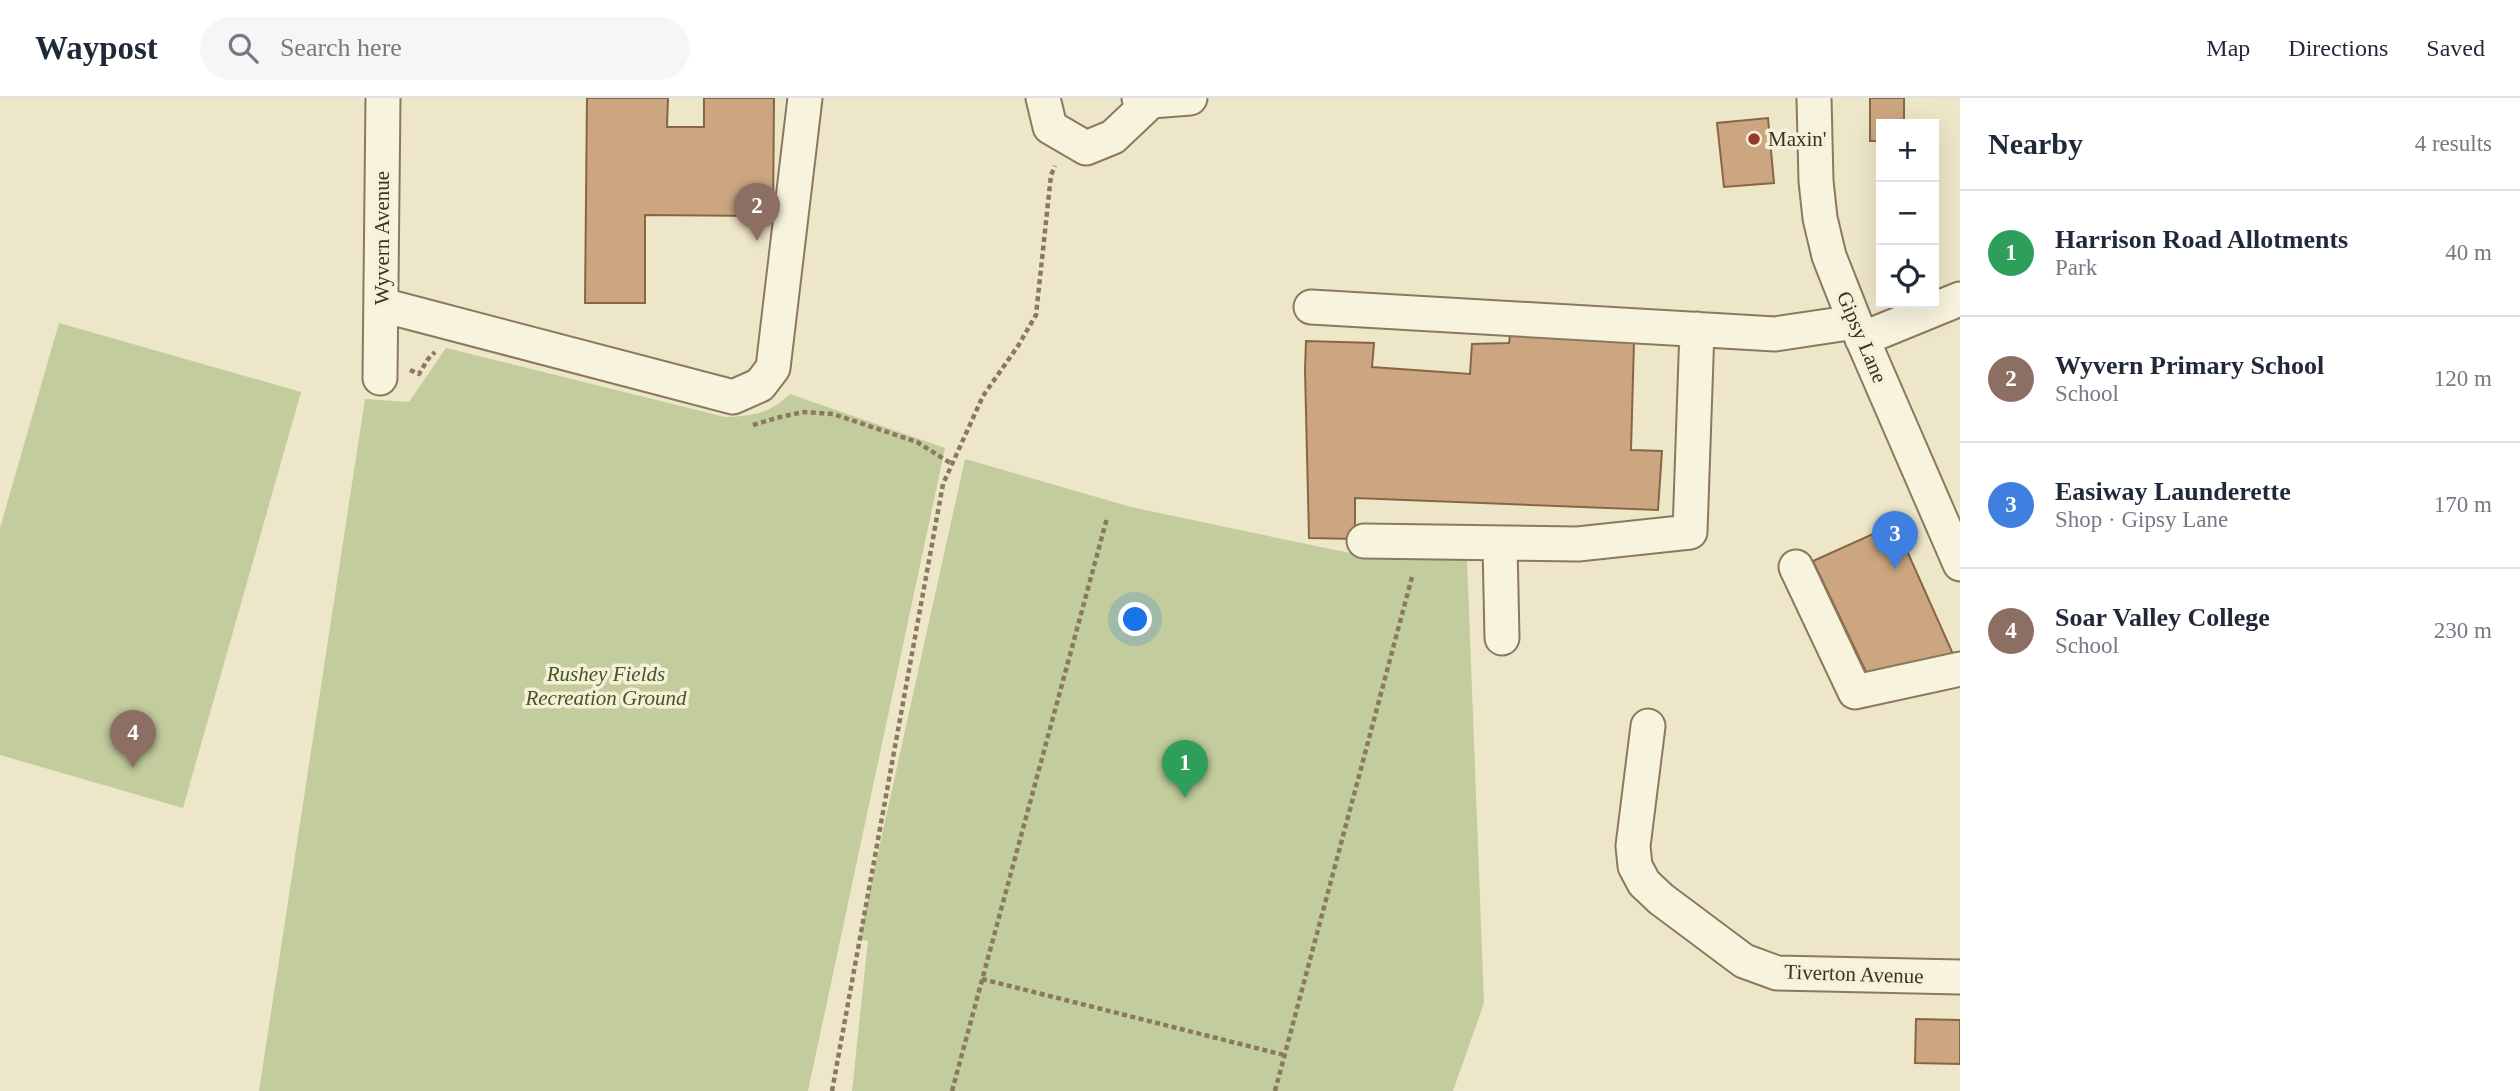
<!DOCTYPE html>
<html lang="en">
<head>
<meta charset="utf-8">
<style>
  body { margin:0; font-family:"Times New Roman",serif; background:#f6f6f7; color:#1f2937 }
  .controls { position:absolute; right:21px; top:21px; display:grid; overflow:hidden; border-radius:0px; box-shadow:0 7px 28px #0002 }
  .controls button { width:63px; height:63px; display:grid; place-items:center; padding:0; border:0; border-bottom:2px solid #e0e1e3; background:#fff; color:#1f2937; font:35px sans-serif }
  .you { position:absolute; left:1136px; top:522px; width:24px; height:24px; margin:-18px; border:5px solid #fff; border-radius:50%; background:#1a73e8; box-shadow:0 0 0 10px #1a73e833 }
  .badge { display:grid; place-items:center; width:46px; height:46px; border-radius:50%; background:#97392f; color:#fff; font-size:23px; font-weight:700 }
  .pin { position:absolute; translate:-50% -58px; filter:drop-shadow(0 2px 4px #0008) }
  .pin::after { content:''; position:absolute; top:37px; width:24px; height:21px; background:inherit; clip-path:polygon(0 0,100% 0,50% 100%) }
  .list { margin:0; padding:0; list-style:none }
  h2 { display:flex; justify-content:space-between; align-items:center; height:91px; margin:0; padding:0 28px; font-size:30px }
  h2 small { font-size:23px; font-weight:400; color:#747a83 }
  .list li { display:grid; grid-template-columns:46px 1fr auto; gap:21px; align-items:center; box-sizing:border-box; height:126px; padding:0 28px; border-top:2px solid #e0e1e3 }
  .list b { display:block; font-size:26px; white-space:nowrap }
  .list p { margin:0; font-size:23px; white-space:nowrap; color:#747a83 }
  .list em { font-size:23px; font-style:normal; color:#747a83 }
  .icon { flex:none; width:38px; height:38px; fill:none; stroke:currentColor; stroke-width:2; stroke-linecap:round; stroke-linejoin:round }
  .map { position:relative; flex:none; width:1960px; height:993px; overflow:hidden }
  header { display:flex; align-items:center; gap:42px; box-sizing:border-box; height:98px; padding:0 35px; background:#fff; border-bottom:2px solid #e0e1e3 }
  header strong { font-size:33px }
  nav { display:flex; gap:38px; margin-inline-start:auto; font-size:24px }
  .search { width:490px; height:63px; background:#f6f6f7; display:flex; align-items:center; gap:18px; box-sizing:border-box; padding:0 24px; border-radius:38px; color:#747a83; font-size:26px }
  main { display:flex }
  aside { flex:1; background:#fff }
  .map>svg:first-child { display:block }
  .green { fill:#c2cc9c }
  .building { fill:#cba680; stroke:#864; stroke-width:2 }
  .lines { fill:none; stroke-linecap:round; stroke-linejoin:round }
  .minor-casing { stroke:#8a795e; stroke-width:37 }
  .path { stroke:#8a795e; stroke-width:4.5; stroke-dasharray:5 3.5; stroke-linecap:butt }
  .minor { stroke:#f8f3dc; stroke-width:33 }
  .poi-dot { fill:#97392f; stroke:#f5f0d8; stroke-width:2.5 }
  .labels { text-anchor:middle; stroke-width:7; stroke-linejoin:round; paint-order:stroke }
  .poi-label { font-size:21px; fill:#3b3021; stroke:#f5f0d8; text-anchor:start }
  .street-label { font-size:21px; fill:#3b3021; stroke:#f5f0d8 }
  .park-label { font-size:21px; font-style:italic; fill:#465628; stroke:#f5f0d8 }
</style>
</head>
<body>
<header>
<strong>Waypost</strong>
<div class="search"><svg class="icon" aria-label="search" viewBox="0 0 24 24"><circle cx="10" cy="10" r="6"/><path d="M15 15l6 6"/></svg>Search here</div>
<nav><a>Map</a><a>Directions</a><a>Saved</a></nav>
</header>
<main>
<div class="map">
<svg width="1960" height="993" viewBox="0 0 1960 993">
  <rect width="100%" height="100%" fill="#eee6c9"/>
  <path class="green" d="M59,225L301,294L183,710L0,657V430Z
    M446,250L725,319C753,318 769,316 790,296L945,350L808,993H259L365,301L409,304Z
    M965,361L1131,409L1306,446L1366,458L1467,461L1484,905L1453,993H852L868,843L859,841Z"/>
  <path class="building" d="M587,0H668L667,29H704V0H774L773,118L645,117V205H585Z
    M1870,0H1904V26H1881V43H1870Z
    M1768,20L1774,85L1724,89L1717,25Z
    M1511,232L1634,243L1631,352L1662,353L1658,412L1355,400V441L1309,440L1305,272L1306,243L1374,245L1372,269L1470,276L1472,246L1509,245Z
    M1895,426L1957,565L1869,580L1813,463Z
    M1916,921L1960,922V966L1915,965Z"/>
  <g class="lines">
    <defs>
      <path id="minor" d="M1043,0L1050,29L1086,50L1113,39L1151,3
        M1139,0L1151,3L1190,0
        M1814,0L1816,83L1820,120L1829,158L1855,224L1960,466
        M382,207L733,299L760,287L773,270L805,0
        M1311,209L1775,236L1855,224
        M1862,241L1960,201
        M380,280L383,0
        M1364,443L1578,446L1690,434L1697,231
        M1500,447L1502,540
        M1796,469L1855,594L1960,571
        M1648,628L1633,748L1635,768L1644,785L1661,801L1744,863L1777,875L1960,879"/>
    </defs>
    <use href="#minor" class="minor-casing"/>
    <path class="path" d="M410,272L419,276L428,261L435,254
      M753,327L780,319L804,314L833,316L917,344L952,366
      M982,881L1284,957
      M832,993L943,386L983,298L1018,248L1036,217L1051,77L1055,68
      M952,993L1107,420
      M1275,993L1412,479"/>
    <use href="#minor" class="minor"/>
  </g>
  <circle class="poi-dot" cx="1754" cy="41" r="7"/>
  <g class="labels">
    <g class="poi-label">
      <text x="1768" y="48">Maxin'</text>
    </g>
    <g class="street-label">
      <text transform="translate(382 140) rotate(-90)" y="7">Wyvern Avenue</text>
      <text transform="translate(1862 239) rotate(67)" y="7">Gipsy Lane</text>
      <text transform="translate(1854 876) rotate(2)" y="7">Tiverton Avenue</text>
    </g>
    <g class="park-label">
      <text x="606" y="583">Rushey Fields<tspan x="606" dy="24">Recreation Ground</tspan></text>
    </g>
  </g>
</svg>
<div class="controls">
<button>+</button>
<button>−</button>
<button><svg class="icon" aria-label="locate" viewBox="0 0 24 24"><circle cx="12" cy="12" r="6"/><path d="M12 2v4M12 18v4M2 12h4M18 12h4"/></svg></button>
</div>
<div class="you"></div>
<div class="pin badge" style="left:1185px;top:700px;background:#2e9e5b">1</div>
<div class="pin badge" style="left:757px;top:143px;background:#8d6e63">2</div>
<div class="pin badge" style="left:1895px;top:471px;background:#3f7fe0">3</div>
<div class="pin badge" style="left:133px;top:670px;background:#8d6e63">4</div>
</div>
<aside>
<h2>Nearby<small>4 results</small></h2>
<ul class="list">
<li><span class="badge" style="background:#2e9e5b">1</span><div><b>Harrison Road Allotments</b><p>Park</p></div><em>40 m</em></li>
<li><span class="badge" style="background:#8d6e63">2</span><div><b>Wyvern Primary School</b><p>School</p></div><em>120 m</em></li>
<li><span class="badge" style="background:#3f7fe0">3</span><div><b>Easiway Launderette</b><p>Shop · Gipsy Lane</p></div><em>170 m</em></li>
<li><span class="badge" style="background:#8d6e63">4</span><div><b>Soar Valley College</b><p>School</p></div><em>230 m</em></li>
</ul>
</aside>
</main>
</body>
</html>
